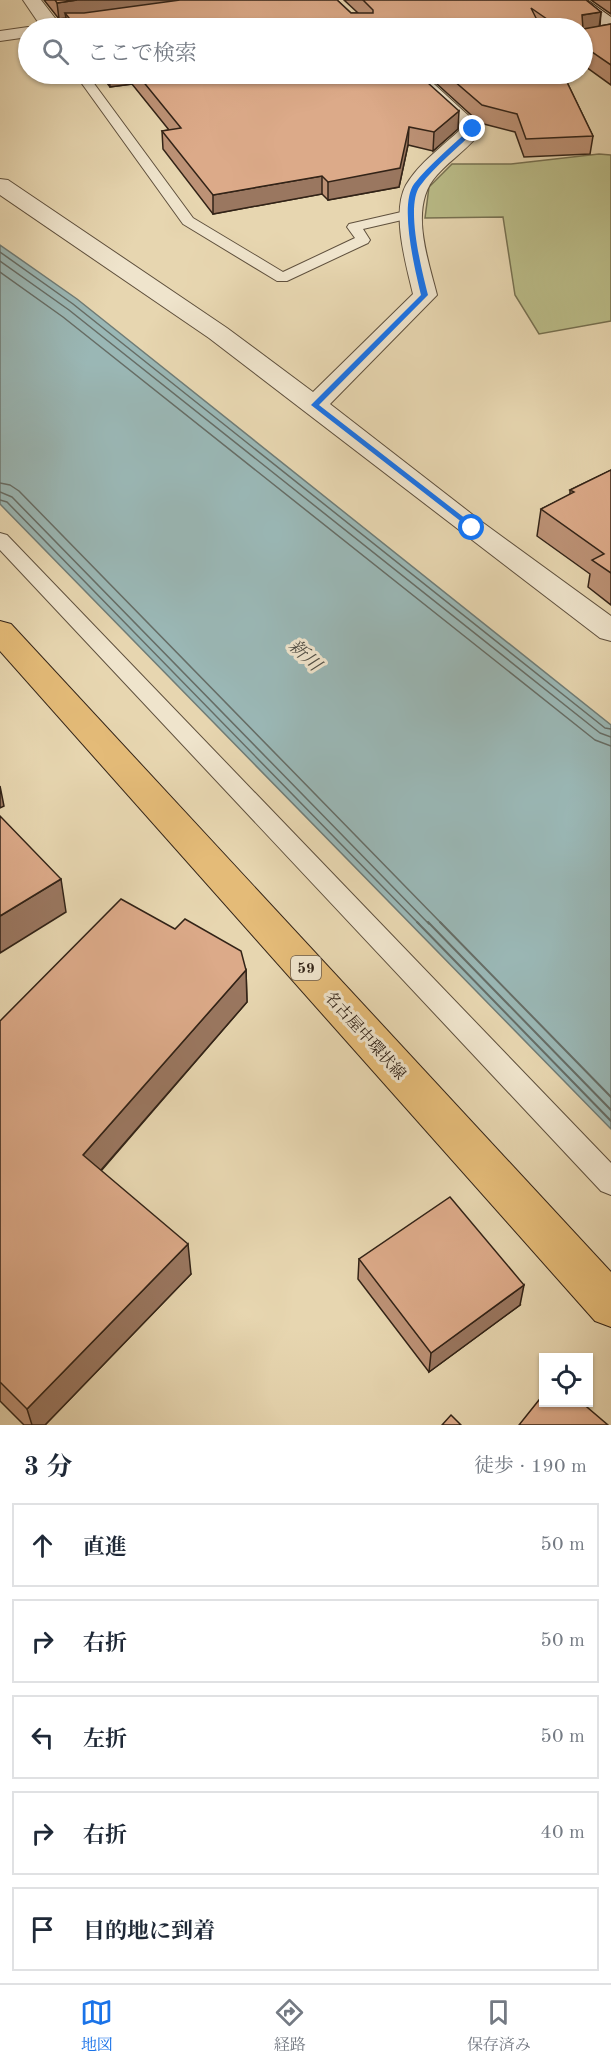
<!DOCTYPE html>
<html lang="ja">
<head>
<meta charset="utf-8">
<style>
  body { margin:0; font-family:"Old Standard TT","Noto Serif JP",serif; background:#f6f6f7; color:#1f2937 }
  .controls { position:absolute; right:18px; bottom:18px; display:grid; overflow:hidden; border-radius:0px; box-shadow:0 2px 4px #0004 }
  .controls button { width:54px; height:54px; display:grid; place-items:center; padding:0; border:0; border-bottom:2px solid #e0e1e3; background:#fff; color:#1f2937; font:30px sans-serif }
  .stop { position:absolute; width:18px; height:18px; margin:-14px; border:4px solid #1a73e8; border-radius:50%; background:#fff }
  .stop.end { background:#1a73e8; border-color:#fff; box-shadow:0 2px 6px #0008 }
  .list { margin:0; padding:0; list-style:none }
  h2 { display:flex; justify-content:space-between; align-items:center; height:78px; margin:0; padding:0 24px; font-size:26px }
  h2 small { font-size:20px; font-weight:400; color:#747a83 }
  .list li { display:grid; grid-template-columns:39px 1fr auto; gap:18px; align-items:center; box-sizing:border-box; height:84px; margin:0 12px 12px; padding:0 12px; border:2px solid #e0e1e3; border-radius:0px }
  .list b { display:block; font-size:22px; white-space:nowrap }
  .list em { font-size:20px; font-style:normal; color:#747a83 }
  .icon { flex:none; width:33px; height:33px; fill:none; stroke:currentColor; stroke-width:2; stroke-linecap:round; stroke-linejoin:round }
  .map { position:relative; flex:none; width:611px; height:1425px; overflow:hidden }
  .search { position:absolute; background:#fff; box-shadow:0 2px 4px #0004; left:18px; right:18px; top:18px; height:66px; display:flex; align-items:center; gap:15px; box-sizing:border-box; padding:0 21px; border-radius:33px; color:#747a83; font-size:22px }
  .sheet { height:558px; background:#fff }
  nav { display:flex; justify-content:space-around; align-items:center; box-sizing:border-box; height:84px; border-top:2px solid #e0e1e3; background:#fff; font-size:16px; color:#747a83 }
  nav a { display:grid; justify-items:center; gap:3px }
  nav .on { color:#1a73e8 }
  .map>svg:first-child { display:block }
  .green { fill:#babc88; stroke:#767050; stroke-width:1.5 }
  .water { fill:#9ab7b5; stroke:#707c76; stroke-width:1.5 }
  .lines { fill:none; stroke-linecap:round; stroke-linejoin:round }
  .shore-far1 { stroke:#666d66; stroke-width:1.5 }
  .shore { stroke:#666d66; stroke-width:2 }
  .lane-casing { stroke:#5f503d; stroke-width:2 }
  .street-casing { stroke:#5f503d; stroke-width:2 }
  .secondary-casing { stroke:#322317; stroke-width:2 }
  .primary-casing { stroke:#322317; stroke-width:2 }
  .lane { fill:#efe4cc; fill-rule:evenodd }
  .street { fill:#efe4cc; fill-rule:evenodd }
  .secondary { fill:#efe4cc; fill-rule:evenodd }
  .primary { fill:#e4bb78; fill-rule:evenodd }
  .wall { fill:#bd9276; stroke:#322317; stroke-width:1.5 }
  .shaded-wall { fill:#9a7760; stroke:#322317; stroke-width:1.5 }
  .building { fill:#dcaa89; stroke:#322317; stroke-width:1.5 }
  .route { fill:#1a73e8 }
  .labels { text-anchor:middle; stroke-width:6; stroke-linejoin:round; paint-order:stroke }
  .shield { fill:#efe4cc; stroke:#6b5d4d; stroke-width:1.5 }
  .shield-label { font-size:15px; font-weight:bold; fill:#322317 }
  .street-label { font-size:16px; fill:#322317; stroke:#efe4cc }
  .water-label { font-size:18px; font-style:italic; fill:#514f46; stroke:#efe4cc }
</style>
</head>
<body>
<div class="map">
<svg width="611" height="1425" viewBox="0 0 611 1425">
  <rect width="100%" height="100%" fill="#e7d6b0"/>
  <filter id="stains"><feTurbulence type="fractalNoise" baseFrequency=".00333" numOctaves="4"/><feColorMatrix values="0 0 0 0 .2 0 0 0 0 .09 0 0 0 0 .02 0 0 0 .5 -.17"/></filter>
  <radialGradient id="worn" r=".72"><stop offset=".6" stop-color="#630" stop-opacity="0"/><stop offset="1" stop-color="#630" stop-opacity=".3"/></radialGradient>
  <path class="green" d="M599,154L611,155V321L539,334L515,295L503,217L425,218L429,187L452,164H511Z"/>
  <path class="water" d="M0,245L77,299L611,725V1129L0,504Z"/>
  <g class="lines">
    <path class="shore-far1" d="M0,252L73,304L605,728L611,729
      M0,261L69,310L600,733L611,737
      M0,272L63,317L595,740L611,746
      M0,483L10,485L19,491L442,924
      M0,492L12,497L429,924
      M0,500L7,502L419,924"/>
    <path class="shore" d="M417,922L611,1121
      M428,922L611,1110
      M440,922L611,1097"/>
    <defs>
      <path id="lane" d="M75,74H87L193,218L283,272L355,238L347,227L349,224L410,210L417,214L415,217L363,229L370,240L368,243L287,281H277L183,224Z
        M0,533L7,535L611,1163V1195L601,1191L0,550Z"/>
      <path id="street" d="M23,0H41L58,22L112,15L118,16L121,20L118,24L88,28H42Z
        M28,27L35,28H28V37L0,41V31Z
        M402,74H423L483,129C471,147 451,159 437,175C408,206 428,259 437,295L330,404L482,522L611,616V641L600,638L209,338L0,195V179L8,180L227,328L313,392L413,294C406,264 391,213 406,185C419,163 443,146 461,129Z"/>
      <path id="secondary" d="M567,0H587L611,17V31L605,30Z"/>
      <path id="primary" d="M0,621L11,624L611,1272V1327L595,1321L0,651Z"/>
    </defs>
    <use href="#lane" class="lane-casing"/>
    <use href="#street" class="street-casing"/>
    <use href="#secondary" class="secondary-casing"/>
    <use href="#primary" class="primary-casing"/>
    <use href="#lane" class="lane"/>
    <use href="#street" class="street"/>
    <use href="#secondary" class="secondary"/>
    <use href="#primary" class="primary"/>
  </g>
  <path class="wall" d="M44,0H337L351,13H358L344,0H586L601,12L600,26L611,24V85L582,64V28H67L66,18L59,19Z
    M591,0H611V14Z
    M100,74H418L458,129L433,151L408,145L399,187L328,200L322,194L213,214L163,149L162,131L169,130L132,84L110,87Z
    M426,74H563L593,136L590,154L524,157L515,132L480,123Z
    M611,470V605L588,587L590,574L537,536L541,509L570,495V490Z
    M246,970L247,1002L101,1171L191,1274L45,1425H24L0,1401V1021Z
    M359,1259L520,1305L429,1372L358,1279Z"/>
  <path class="shaded-wall" d="M77,0H194L69,18L65,13L66,18L59,19L57,3Z
    M601,12L599,28L582,31V15Z
    M109,74H132V84L110,87Z
    M459,111L458,129L433,151L434,132Z
    M409,127L408,145L399,187L328,200V182Z
    M322,176V194L213,214V195Z
    M0,786L4,806L0,808Z
    M61,879L66,912L0,953V916Z
    M246,970L247,1002L88,1185L83,1155Z
    M188,1244L191,1274L45,1425H32L27,1409Z
    M524,1285L520,1305L429,1372L431,1353Z"/>
  <path class="building" d="M55,0H77L57,3Z
    M180,0H337L351,13H373V10L363,0H586L601,12L582,15L583,29L611,24V65L582,45V28H560L531,8L541,28H77L65,13H84Z
    M137,74H418L459,111L434,132L409,127L400,168L328,182L322,176L213,195L162,131L181,128Z
    M446,74H563L593,136L526,139L517,114L482,105Z
    M611,470V573L592,560L604,554L541,509L574,492L570,490Z
    M0,816L61,879L0,916Z
    M121,899L175,929L185,919L241,951L246,970L83,1155L188,1244L27,1409L0,1382V1021Z
    M450,1197L524,1285L431,1353L359,1259Z
    M543,1395V1402H581L608,1425H519Z
    M451,1415L461,1425H442Z"/>
  <path class="route" d="M471,128L476,129C459,148 435,165 420,186C405,206 422,271 428,295L319,405L475,526L476,528L472,530L311,405L421,295C415,270 399,205 414,184C430,164 452,146 471,128Z"/>
  <g class="labels">
    <rect class="shield" x="291" y="956" width="30" height="24" rx="4.5"/>
    <g class="shield-label">
      <text x="306" y="973">59</text>
    </g>
    <g class="street-label">
      <text transform="translate(366 1035) rotate(48)" y="6">名古屋中環状線</text>
    </g>
    <g class="water-label">
      <text transform="translate(305 655) rotate(43)" y="6">新川</text>
    </g>
  </g>
  <rect width="100%" height="100%" filter="url(#stains)"/>
  <rect width="100%" height="100%" fill="url(#worn)"/>
</svg>
<div class="controls">
<button><svg class="icon" aria-label="locate" viewBox="0 0 24 24"><circle cx="12" cy="12" r="6"/><path d="M12 2v4M12 18v4M2 12h4M18 12h4"/></svg></button>
</div>
<div class="stop" style="left:472px;top:528px"></div>
<div class="stop end" style="left:473px;top:129px"></div>
<div class="search"><svg class="icon" aria-label="search" viewBox="0 0 24 24"><circle cx="10" cy="10" r="6"/><path d="M15 15l6 6"/></svg>ここで検索</div>
</div>
<section class="sheet">
<h2>3 分<small>徒歩 · 190 m</small></h2>
<ul class="list">
<li><svg class="icon" aria-label="ahead" viewBox="0 0 24 24"><path d="M12 20V5M6 11l6-6 6 6"/></svg><div><b>直進</b></div><em>50 m</em></li>
<li><svg class="icon" aria-label="right" viewBox="0 0 24 24"><path d="M7 20v-9h11M14 6l5 5-5 5"/></svg><div><b>右折</b></div><em>50 m</em></li>
<li><svg class="icon" aria-label="left" viewBox="0 0 24 24"><path d="M17 20v-9H6M10 6l-5 5 5 5"/></svg><div><b>左折</b></div><em>50 m</em></li>
<li><svg class="icon" aria-label="right" viewBox="0 0 24 24"><path d="M7 20v-9h11M14 6l5 5-5 5"/></svg><div><b>右折</b></div><em>40 m</em></li>
<li><svg class="icon" aria-label="arrive" viewBox="0 0 24 24"><path d="M6 21V4h12l-3 4 3 4H6"/></svg><div><b>目的地に到着</b></div></li>
</ul>
</section>
<nav>
<a class="on"><svg class="icon" aria-label="map" viewBox="0 0 24 24"><path d="M3 6l6-2 6 2 6-2v14l-6 2-6-2-6 2zM9 4v14M15 6v14"/></svg>地図</a>
<a><svg class="icon" aria-label="directions" viewBox="0 0 24 24"><path d="M12 3l9 9-9 9-9-9zM9 14v-3h6M13 9l2 2-2 2"/></svg>経路</a>
<a><svg class="icon" aria-label="saved" viewBox="0 0 24 24"><path d="M7 4h10v16l-5-4-5 4z"/></svg>保存済み</a>
</nav>
</body>
</html>
